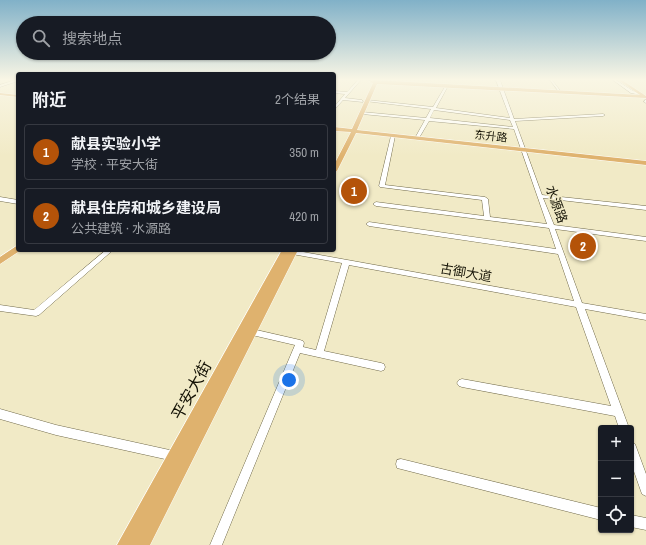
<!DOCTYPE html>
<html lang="zh">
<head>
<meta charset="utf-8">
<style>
  body { margin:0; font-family:"Archivo Narrow","Noto Sans SC",sans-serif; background:#242831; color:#f1f3f6 }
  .controls { position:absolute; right:12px; bottom:12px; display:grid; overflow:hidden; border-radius:4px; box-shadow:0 1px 3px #0004 }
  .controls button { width:36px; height:36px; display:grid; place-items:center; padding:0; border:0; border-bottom:1px solid #363941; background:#171b24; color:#f1f3f6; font:20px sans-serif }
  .you { position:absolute; left:289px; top:380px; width:14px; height:14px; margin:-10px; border:3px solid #fff; border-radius:50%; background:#1a73e8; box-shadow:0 0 0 6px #1a73e833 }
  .badge { display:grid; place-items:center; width:26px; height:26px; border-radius:50%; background:#b45309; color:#fff; font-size:13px; font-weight:700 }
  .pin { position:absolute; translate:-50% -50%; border:2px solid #fff; box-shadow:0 1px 4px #0006 }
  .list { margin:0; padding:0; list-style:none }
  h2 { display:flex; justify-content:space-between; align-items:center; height:52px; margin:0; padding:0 16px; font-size:17px }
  h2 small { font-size:13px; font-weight:400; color:#9ea1a6 }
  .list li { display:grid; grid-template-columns:26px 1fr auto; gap:12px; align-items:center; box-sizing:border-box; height:56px; margin:0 8px 8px; padding:0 8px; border:1px solid #363941; border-radius:4px }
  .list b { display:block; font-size:15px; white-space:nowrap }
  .list p { margin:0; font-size:13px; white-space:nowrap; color:#9ea1a6 }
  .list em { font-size:13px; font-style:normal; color:#9ea1a6 }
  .icon { flex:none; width:22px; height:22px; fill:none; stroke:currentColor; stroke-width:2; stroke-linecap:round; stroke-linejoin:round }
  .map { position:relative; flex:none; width:646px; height:545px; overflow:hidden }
  .search { position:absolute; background:#171b24; box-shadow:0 1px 3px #0004; left:16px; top:16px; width:320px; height:44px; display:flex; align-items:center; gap:10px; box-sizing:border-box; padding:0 14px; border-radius:22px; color:#9ea1a6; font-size:15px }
  .panel { position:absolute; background:#171b24; box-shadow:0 1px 3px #0004; left:16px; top:72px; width:320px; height:180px; border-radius:4px }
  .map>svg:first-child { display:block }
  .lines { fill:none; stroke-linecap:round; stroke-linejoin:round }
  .minor-casing { stroke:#716a4a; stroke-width:1 }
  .major-casing { stroke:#fff; stroke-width:1 }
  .minor { fill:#fff; fill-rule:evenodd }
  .major { fill:#dfb26e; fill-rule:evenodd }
  .labels { text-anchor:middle; stroke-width:3.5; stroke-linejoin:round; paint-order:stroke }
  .far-street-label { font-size:11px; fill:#151306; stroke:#f1eac6 }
  .street-label { font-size:13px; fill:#151306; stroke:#f1eac6 }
  .near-street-label { font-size:16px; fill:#151306; stroke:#f1eac6 }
</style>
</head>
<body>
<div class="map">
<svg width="646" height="545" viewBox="0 0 646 545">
  <rect width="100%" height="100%" fill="#f1eac6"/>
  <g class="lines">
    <defs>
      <path id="minor" d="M15,80H18V81L0,87V85Z
        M358,80H361L345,98L362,100L363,102L343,100L334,110V107L345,94L334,93V91L347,92Z
        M369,80H374L372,81Z
        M496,80H500L514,119L603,114L605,115L603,116L515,121L542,195L646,206V210L543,198L554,225L646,237V241L555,229L582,303L646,314V320L585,309L629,428H619L615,416L462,387L459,386L457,383L459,380L462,379L611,406L576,307L349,265L324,351L381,363L384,364L385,367L384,370L381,371L300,353L222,545H210L295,345L252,335L249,334L248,332L249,330L252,329L300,340L303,341L304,343L303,347L316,350L342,263L281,252L278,250H292L574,301L558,254L369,226L366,224L369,222L556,249L549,228L376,206L373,204L376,202L484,216L482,200L380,187L379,186L391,136L393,135L395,136L385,185L485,197L488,199L490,217L547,224L514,129L429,121L419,138L417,139L415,138L425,120L362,114L360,113L362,112L426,118L431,109L365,101L367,100L433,107L446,85L448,86L436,108L510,118ZM434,110L510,120L513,127L430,118Z
        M550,80H552L562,93H560Z
        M613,80H616L633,91L643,94L641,95L631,93Z
        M645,100H646V103L644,102Z
        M0,197L18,200V204L0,201Z
        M106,250H113L39,315L36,316L0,311V305L34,310Z
        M0,409L56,425L174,451L178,452L179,456L178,460L174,461L56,435L0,419Z
        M631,443L635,444L646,474V496L642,494L631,463Z
        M401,459L601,508V520L401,469L397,468L396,464L397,460Z
        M631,515L646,518V530L631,527Z"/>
      <path id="major" d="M374,80L640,95L618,80H622L646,96V98L377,84L357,130L646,161V165L356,133L337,171L334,173V165L351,132L334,131V127L352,129L373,83L369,82Z
        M0,93L18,95V97L0,95Z
        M18,245V250H21L0,264V257Z
        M282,250H298L150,545H117Z"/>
    </defs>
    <use href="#minor" class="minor-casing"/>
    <use href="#major" class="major-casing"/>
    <use href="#minor" class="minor"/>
    <use href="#major" class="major"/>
  </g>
  <linearGradient id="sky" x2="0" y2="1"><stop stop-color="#81b1c8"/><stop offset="0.51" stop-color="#f9f6e5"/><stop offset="1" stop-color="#f9f6e5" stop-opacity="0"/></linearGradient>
  <rect width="646" height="156" fill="url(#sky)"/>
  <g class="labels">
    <g class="far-street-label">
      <text transform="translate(491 136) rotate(6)" y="4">东升路</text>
    </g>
    <g class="street-label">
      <text transform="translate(557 204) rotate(70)" y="5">水源路</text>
      <text transform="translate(466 272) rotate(10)" y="5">古御大道</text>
    </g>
    <g class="near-street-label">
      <text transform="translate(191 390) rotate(-61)" y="6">平安大街</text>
    </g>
  </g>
</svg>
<div class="controls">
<button>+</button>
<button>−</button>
<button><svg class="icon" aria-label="locate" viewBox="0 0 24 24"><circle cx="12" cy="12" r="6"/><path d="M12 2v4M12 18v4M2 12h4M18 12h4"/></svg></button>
</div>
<div class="you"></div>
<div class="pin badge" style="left:354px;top:191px">1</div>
<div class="pin badge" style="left:583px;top:246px">2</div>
<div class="search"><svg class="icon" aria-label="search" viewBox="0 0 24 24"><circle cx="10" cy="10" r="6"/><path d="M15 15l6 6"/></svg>搜索地点</div>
<section class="panel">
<h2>附近<small>2个结果</small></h2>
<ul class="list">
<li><span class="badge">1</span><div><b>献县实验小学</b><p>学校 · 平安大街</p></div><em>350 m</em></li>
<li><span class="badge">2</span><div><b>献县住房和城乡建设局</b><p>公共建筑 · 水源路</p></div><em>420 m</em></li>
</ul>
</section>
</div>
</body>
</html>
